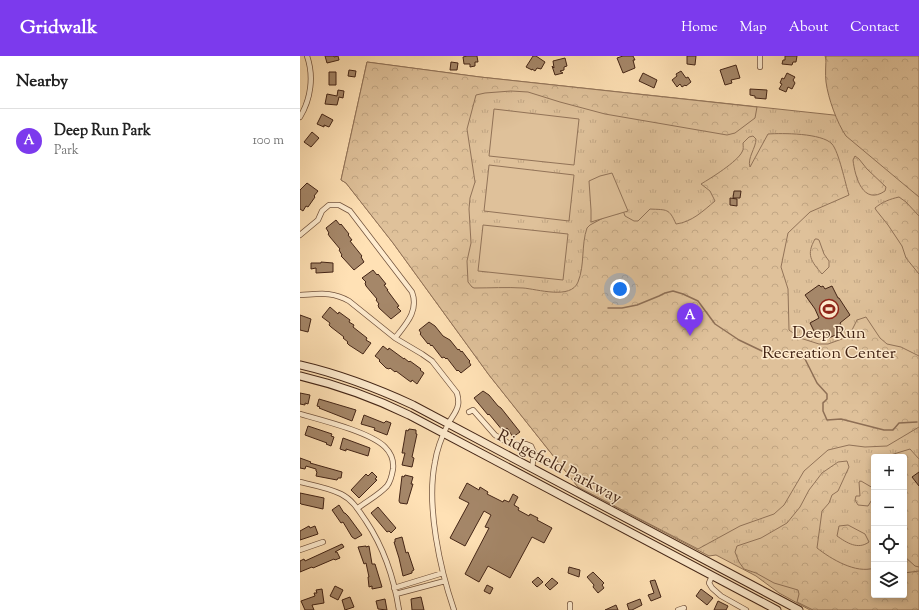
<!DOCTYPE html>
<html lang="en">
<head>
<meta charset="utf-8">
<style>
  body { margin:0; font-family:"Sorts Mill Goudy",serif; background:#f2f2f2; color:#222 }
  .controls { position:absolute; right:12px; bottom:12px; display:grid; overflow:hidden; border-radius:4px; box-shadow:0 2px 6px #0003 }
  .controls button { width:36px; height:36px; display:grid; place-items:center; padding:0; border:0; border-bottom:1px solid #e0e0e0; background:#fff; color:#222; font:20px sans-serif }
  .you { position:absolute; left:320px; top:233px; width:14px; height:14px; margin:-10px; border:3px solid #fff; border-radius:50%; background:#1a73e8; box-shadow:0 0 0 6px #1a73e833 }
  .badge { display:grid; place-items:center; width:26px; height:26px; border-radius:50%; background:#7c3aed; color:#fff; font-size:13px; font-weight:700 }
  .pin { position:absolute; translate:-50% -33px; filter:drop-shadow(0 1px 2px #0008) }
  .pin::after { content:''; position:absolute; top:21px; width:14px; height:12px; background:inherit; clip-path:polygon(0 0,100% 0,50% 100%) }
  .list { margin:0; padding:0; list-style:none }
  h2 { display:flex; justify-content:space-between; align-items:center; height:52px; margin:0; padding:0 16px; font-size:17px }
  h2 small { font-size:13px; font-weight:400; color:#767676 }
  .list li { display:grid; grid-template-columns:26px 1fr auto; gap:12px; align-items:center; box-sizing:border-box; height:64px; padding:0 16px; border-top:1px solid #e0e0e0 }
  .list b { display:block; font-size:15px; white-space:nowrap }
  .list p { margin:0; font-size:13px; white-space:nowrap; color:#767676 }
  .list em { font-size:13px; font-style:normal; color:#767676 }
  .icon { flex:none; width:22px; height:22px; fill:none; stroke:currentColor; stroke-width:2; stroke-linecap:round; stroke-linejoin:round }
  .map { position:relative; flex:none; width:619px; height:554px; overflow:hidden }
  header { display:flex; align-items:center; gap:24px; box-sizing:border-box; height:56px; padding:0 20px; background:#7c3aed; color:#fff }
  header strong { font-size:19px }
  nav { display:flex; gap:22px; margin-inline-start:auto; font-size:14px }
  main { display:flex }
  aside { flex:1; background:#fff }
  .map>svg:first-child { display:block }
  .grass { fill:url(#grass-tufts); stroke:#927358; fill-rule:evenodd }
  .forest { fill:url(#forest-crowns); stroke:#927358 }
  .pitch { fill:#dfc19a; stroke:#927358 }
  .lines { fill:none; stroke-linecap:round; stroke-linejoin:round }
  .stream { stroke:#8e6f55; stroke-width:1.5 }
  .building { fill:#a58769; stroke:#442516 }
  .minor-casing { stroke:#73543e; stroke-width:6 }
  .secondary-casing { stroke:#442516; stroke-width:9 }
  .minor { stroke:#ffeccf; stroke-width:4.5 }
  .secondary { stroke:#ffeccf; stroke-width:7 }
  .labels { text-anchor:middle; stroke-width:3; stroke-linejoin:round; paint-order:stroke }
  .poi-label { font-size:17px; fill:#442516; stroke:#ffeccf }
  .street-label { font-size:17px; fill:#442516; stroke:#ffeccf }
</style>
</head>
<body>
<header>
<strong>Gridwalk</strong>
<nav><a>Home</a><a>Map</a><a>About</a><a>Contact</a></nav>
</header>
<main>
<aside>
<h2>Nearby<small></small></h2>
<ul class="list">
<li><span class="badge">A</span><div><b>Deep Run Park</b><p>Park</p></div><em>100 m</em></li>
</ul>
</aside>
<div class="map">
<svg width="619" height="554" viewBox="0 0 619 554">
  <defs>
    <pattern id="grass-tufts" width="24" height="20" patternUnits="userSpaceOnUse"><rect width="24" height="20" fill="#dfc19a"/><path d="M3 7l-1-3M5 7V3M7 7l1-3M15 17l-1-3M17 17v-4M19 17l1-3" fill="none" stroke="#c1a684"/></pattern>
    <pattern id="forest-crowns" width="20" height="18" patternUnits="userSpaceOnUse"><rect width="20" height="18" fill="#dfc19a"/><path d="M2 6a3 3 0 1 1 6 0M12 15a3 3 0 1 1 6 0" fill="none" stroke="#c1a684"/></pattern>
  </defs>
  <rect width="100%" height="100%" fill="#ffe1b5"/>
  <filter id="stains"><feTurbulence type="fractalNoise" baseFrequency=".005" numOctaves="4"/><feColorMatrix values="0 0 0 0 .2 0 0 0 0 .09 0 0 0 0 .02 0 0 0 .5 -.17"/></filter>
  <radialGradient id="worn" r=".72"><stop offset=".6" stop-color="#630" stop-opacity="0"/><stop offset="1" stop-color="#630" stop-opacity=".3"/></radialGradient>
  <path class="grass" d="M525,0H619V554H510L479,537L456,520L416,499L409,500L278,431L189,319L93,187L46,127L41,124L67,6L180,21L543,60ZM574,401H604V539H574Z"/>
  <path class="forest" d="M526,0H619V141L546,80C537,67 528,42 526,26C525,18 526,8 526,0Z
    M67,6L180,21L457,51L455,62L435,77L427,79L305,58L260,46L228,36L211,35L185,37L176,39L167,73L175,126L170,142L169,153L171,187L167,205L168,226L172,231L174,232C190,232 207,231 223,232C237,233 271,244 278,226C285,209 281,189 287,172L290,169L305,161L320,146L325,160L334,165H338L350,153C367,154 369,152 376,168C392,166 403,155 415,145L410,135L401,128C411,122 437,106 442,96C444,93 443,90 443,87L449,81L453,80L456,83C456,92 447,102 450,111L468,78C482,77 522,77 532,88C539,96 545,127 549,139L510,156L488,177L481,211L488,233L489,274L500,282L519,288H528L542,283L552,274L557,264L566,261L580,282L587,288L601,291L619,300V371L587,390L565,391L549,389L528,394L504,415L484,449L474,458L440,470L398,493L278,431L189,319L93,187L46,127L41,124Z
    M555,100L559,103L567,113L586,131L585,135C563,150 555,121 553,104Z
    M599,141L606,146L619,160V218L606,202L602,190L588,169L576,154L575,152C582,146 590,143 599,141Z
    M515,183H517L519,184L524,198L529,205V211L522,218C511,205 506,199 515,183Z
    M610,393L619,403V511L615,510L604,500V401H584Z
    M547,405L549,411L538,435L532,439L529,447L522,455L517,492C531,503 556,518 574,512V539H604V517L619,515V554H513L497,546L499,538L498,534L474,527L456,517L444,513L439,506L435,496L437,490L461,482L487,467L500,451L509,434L522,417L538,406Z
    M561,425L573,432V442L568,450L558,449L555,444L556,440H560L559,426Z
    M548,469L565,478L569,486C558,494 547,487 537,480L539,470Z"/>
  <path class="pitch" d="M194,53L279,63L274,109L189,100Z
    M189,109L274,119L269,165L184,155Z
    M312,117L328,155L291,166V154L289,125L300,120Z
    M183,169L268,178L263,224L178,215Z"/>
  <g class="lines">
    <path class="stream" d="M308,252H322L337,249L359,240L365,237L373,235L383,238L398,245L415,268L439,284L462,295L491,296L499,299L505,303L517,327L527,338V343L523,347V355L527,364L541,363L584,374H593L599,367L617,366"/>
  </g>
  <path class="building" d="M25,0H34V1L38,0L39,4L27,7Z
    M167,0H177L178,6H175V10L170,11V8H164L163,1Z
    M233,0H236L245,6L241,13L237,12L235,15L232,13V14L226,11Z
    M323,0H333L335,4H333L335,12L323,17L317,2Z
    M387,0H396L395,9L387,8Z
    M485,0H497L496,6H493L492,9L482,8L483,4H485Z
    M265,2L267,10L264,11V14L260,15L263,17L255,19L252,10L254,12L253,5Z
    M151,6L158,7L157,14H150Z
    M436,9L440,22L431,24L432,27L425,29L420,14Z
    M49,14L56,15L55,21L48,20Z
    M381,15L386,22L388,21L391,26L386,30L385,29L382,31L380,28L377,31L372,24L377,20L376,18Z
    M29,16H36V29H29Z
    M343,17L357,24L354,32L339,25Z
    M487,17L495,21L493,24L495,27L492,33L488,31L486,36L479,33L482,28L480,27L482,22L484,23Z
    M450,33L467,34L466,43L455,42V40L450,39Z
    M38,34L44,35L43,42L39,41L37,49L25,48L27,38L37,40Z
    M22,58L33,64L29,71L24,69V71L17,68Z
    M12,76L19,82L11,91L4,86Z
    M7,127L18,135L14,140L15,141L8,151L6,150L3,155L0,153V134Z
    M434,135H441L440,142H433Z
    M430,142L437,143V150L430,149Z
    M36,164L40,169L41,168L49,178L48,179L52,184L50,185L62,200L61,201L64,206L54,214L43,202L41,200L42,199L39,194L40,193L30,181L28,178L29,177L26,172Z
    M21,206L33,207V216L16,217V212L11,213V207H21Z
    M73,214L77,219L78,218L86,228L84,229L88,234H87L99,250L97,251L101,255L91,263L79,252L78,249L79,248L76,244L77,243L66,230L65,227L66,226L62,222Z
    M519,229L521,231L523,230L525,233L532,230L538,242H539L550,259L540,267L544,275L529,282L526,276L517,281L510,267L519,262L515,253L505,239Z
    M30,251L38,258L39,256L50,264L49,266L54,269L53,271L67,282L66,284L71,287L63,298L49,289L47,287L48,286L43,282L44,281L31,271L29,269L30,267L22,261Z
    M0,259L11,263L8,276L0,274Z
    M129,266L135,270L143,280L150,284L158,294L159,293L161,296L162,295L168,303L170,305L169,306L171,309L161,317L158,314L157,315L147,302L146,303L144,301L142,302L132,289L131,290L129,287L128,288L120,278L121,277L119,274Z
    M83,290L88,294L89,292L104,303V302L109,306L110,305L121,313L120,314L124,317L117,328L112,324L111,326L108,324L96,315L95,316L90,312L89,313L86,312L79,305L80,304L75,300Z
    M183,335L189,339L198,350L201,352L220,376L213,381L207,372L203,375L189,358L188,359L174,342Z
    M0,337L10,339L8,348L5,347V349L0,348Z
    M19,343L56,354L52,365L19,352L20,351L17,350Z
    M64,359L84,367L86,365L91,367L87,379L74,374L75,372L61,368Z
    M8,370L32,378L31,380L34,381L31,390L26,388L27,387L5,379Z
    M109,373L116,374V378H117L112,401L114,402L112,411L102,409L105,397H102L104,386L106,374L108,375Z
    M43,382L70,392L68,400L46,393V395L40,393Z
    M0,402L11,406L10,407L42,416L41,422H38L37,424L16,420L17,416L16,415V413L6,410L5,413L0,412Z
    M72,416L77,421L75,423L77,424L59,442L51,434L66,418L68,420Z
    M619,416V430L612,421Z
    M105,419L113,421L111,428H113L107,448L100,447L99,445L102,420L104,421Z
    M167,427L179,434L180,431L188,436L187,438L203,446L204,444L209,446L213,438L218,441L214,449L219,452L218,454L229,460L230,458L238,462L237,464L252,472L244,487L232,481L210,522L188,510L179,526L165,518L189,472L185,471L191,459L184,455L165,490L150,482L169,447L159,442Z
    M0,437L24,442L23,453L1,448L0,447Z
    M39,449L44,457H45L48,460L62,479L55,483L52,481L43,466L41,467L32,454Z
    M78,451L96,472L91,477L89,475L87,476L71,457Z
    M9,470L10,472L15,470L18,478L0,484V475Z
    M102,481L106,497L108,496L114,514L112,515V517L103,520L99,502L94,486H95V483Z
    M42,488L44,491L35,496H37L40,502L35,504L34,503L13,512L12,511L0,516V505L4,503L5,505Z
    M66,490V491L69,490L72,508H75L82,531L72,533V530L69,531L68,521H69L66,507L64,508L58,491Z
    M269,511L280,514L279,521L268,517Z
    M293,516L304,527L302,529L304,532L298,537L293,531L294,529L287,521Z
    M238,521L243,526L237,531L232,526Z
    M252,522L258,527L250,534L245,529Z
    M355,524L361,541L351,545L348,539L354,537L350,525Z
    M187,529L193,532L190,538L184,535Z
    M35,530L43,534L38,544L30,540Z
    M22,533L24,547L12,549L14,554H5L1,545L15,540L14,537H17L16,534Z
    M401,533L413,542L407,549L396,540Z
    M50,541L54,551L45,554L42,544Z
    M121,541L124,554H112L111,543Z
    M85,543L87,554L78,553L76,545Z
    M340,543L342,549L332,554H329L327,548Z
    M418,545L428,550L426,554H414Z
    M316,549L318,554H305Z"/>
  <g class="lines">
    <defs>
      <path id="minor" d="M460,11V0
        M0,61C11,43 14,20 7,0
        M0,179L18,164L22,155L29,149H39L50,155L112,236C119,255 106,268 95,282
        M0,239C19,238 32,235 49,245L95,282L122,298L132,305L157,337C158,341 159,345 158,349C157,356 151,362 148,368C142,380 137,393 135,406C126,450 140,513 154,554
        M169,356L173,354L195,379L203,384L212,389L226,388L231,390L234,397L232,413
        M0,358C21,364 70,376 85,391C91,397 94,404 93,413C92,419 91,425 87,430C79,439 67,445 58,452
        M0,426C13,429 29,432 41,438C53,444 59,455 66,465C84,492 94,522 99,554
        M0,494L23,486
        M412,520L409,527L412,532L421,540L446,554
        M94,532L143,517
        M96,538L145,525
        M270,548V554
        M378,554L384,552"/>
      <path id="secondary" d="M0,309C39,318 76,332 113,349L499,554
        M0,320C38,329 74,342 109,359L477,554"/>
    </defs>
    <use href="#minor" class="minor-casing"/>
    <use href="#secondary" class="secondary-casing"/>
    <use href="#minor" class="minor"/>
    <use href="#secondary" class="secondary"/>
  </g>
  <defs>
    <symbol id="stadium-ring" viewBox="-11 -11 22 22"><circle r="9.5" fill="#ffeccf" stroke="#8f2418" stroke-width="1.5"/><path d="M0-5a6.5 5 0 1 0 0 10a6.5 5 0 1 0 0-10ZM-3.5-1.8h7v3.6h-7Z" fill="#8f2418"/></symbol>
  </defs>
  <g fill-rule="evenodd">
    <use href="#stadium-ring" x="518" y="242" width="22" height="22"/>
  </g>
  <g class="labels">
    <g class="poi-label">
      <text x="529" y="282">Deep Run<tspan x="529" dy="20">Recreation Center</tspan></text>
    </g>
    <g class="street-label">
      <text transform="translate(260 410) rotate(28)" y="6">Ridgefield Parkway</text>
    </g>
  </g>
  <rect width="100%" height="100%" filter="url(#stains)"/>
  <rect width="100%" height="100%" fill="url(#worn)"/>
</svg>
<div class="controls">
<button>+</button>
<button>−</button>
<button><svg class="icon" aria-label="locate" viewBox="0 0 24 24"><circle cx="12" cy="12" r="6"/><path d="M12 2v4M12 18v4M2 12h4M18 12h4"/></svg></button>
<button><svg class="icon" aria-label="layers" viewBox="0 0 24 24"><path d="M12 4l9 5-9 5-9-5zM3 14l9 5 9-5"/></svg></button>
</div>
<div class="you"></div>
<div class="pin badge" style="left:390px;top:280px">A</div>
</div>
</main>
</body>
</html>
